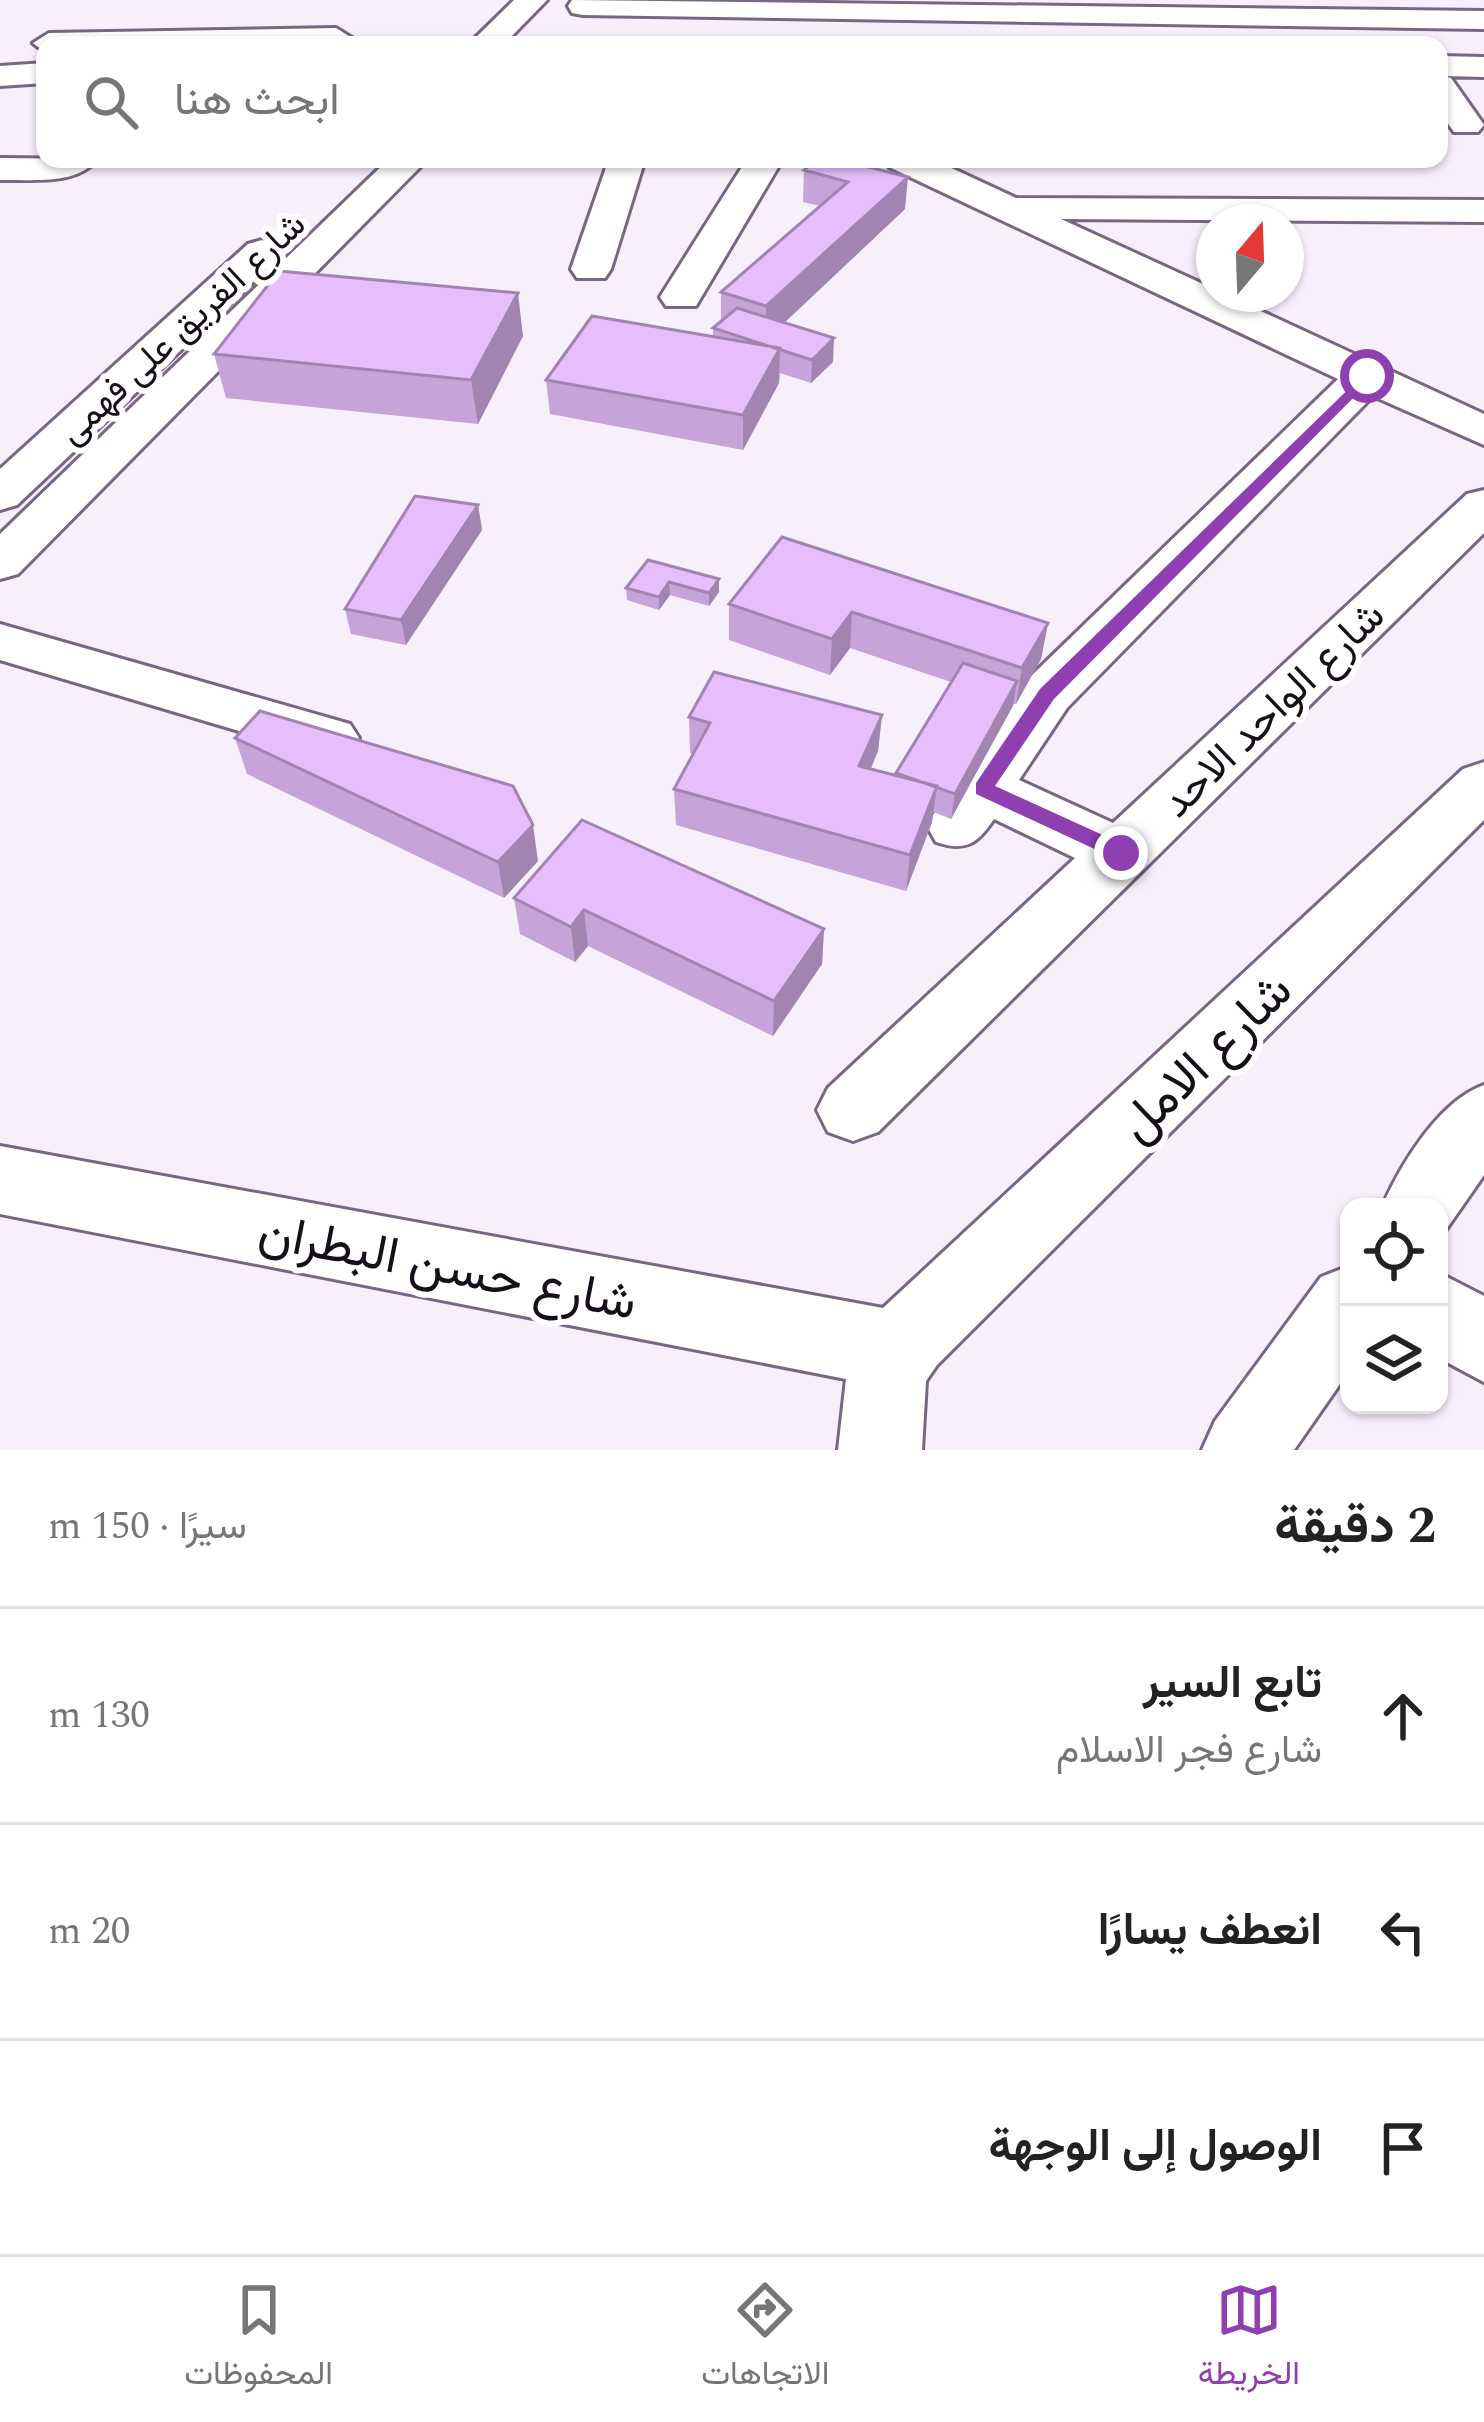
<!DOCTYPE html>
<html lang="ar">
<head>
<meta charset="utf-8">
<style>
  body { margin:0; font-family:Spectral,Vazirmatn,serif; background:#f6f6f6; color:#222; direction:rtl }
  .controls { position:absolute; right:36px; bottom:36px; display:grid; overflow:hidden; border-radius:24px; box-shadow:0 3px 9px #0004 }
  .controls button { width:108px; height:108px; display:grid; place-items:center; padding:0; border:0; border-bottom:3px solid #e0e0e0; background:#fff; color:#222; font:60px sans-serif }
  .compass { position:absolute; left:1196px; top:204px; width:108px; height:108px; border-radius:50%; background:#fff; box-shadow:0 3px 9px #0004; rotate:19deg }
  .stop { position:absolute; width:36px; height:36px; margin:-27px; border:9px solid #8e40b1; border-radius:50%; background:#fff }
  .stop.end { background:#8e40b1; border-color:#fff; box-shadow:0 3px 12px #0008 }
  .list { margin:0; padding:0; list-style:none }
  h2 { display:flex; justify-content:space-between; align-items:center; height:156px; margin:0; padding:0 48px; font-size:51px }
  h2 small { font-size:39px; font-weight:400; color:#767676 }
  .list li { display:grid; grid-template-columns:78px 1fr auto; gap:36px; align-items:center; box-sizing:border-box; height:216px; padding:0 48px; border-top:3px solid #e0e0e0 }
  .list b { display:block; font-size:45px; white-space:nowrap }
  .list p { margin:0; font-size:39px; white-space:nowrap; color:#767676 }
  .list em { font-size:39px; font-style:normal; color:#767676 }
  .icon { flex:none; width:66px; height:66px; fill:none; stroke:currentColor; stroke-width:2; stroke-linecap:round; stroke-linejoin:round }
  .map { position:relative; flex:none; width:1484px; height:1450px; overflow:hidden; direction:ltr }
  .search { position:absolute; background:#fff; box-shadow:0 3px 9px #0004; left:36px; right:36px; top:36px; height:132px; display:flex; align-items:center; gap:30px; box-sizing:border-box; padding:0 42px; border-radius:24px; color:#767676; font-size:45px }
  .sheet { height:804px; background:#fff }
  nav { display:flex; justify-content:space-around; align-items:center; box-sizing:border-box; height:168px; border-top:3px solid #e0e0e0; background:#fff; font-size:33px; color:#767676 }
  nav a { display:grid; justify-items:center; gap:6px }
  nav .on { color:#8e40b1 }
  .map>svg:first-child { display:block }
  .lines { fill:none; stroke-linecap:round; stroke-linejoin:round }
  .minor-casing { stroke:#796683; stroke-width:6 }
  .minor { fill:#fff; fill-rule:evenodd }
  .wall { fill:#c6a3d9 }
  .shaded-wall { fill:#a185b0 }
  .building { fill:#e6befc; stroke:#a185b0; stroke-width:3 }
  .route { fill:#8e40b1 }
  .labels { text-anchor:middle; stroke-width:12; stroke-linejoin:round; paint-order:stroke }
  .far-street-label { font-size:36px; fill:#160f1a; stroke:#fff }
  .street-label { font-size:42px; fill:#160f1a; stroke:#fff }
  .near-street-label { font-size:51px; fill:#160f1a; stroke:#fff }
</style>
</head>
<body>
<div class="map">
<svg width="1484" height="1450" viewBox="0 0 1484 1450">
  <rect width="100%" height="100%" fill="#f7effc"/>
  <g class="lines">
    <defs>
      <path id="minor" d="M514,0H547L503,45H468Z
        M572,0L1484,11V29L583,15L572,13L568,6Z
        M336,28L352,38L347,45H45V52L33,43L49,33Z
        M1439,56L1484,57V77L1444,76L1451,78L1484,125L1478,132H1454L1439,111Z
        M45,63V83L0,86V66Z
        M0,158L97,159C77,186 30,179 0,180Z
        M389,159H428L18,574L0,579V534Z
        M609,159H645L611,269L605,278H577L571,269Z
        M747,159H783L696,306H666L660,297Z
        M884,159H932L1016,198L1484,200V222L1061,219L1214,289V294H1224L1484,414V445L1373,396L1067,708L1019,780L1113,823L1467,494L1484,490V533L878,1132L853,1141L828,1132L817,1110L828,1088L1075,858L994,819C977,844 966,852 936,842L927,826L936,810L1027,680L1338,379L889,167Z
        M262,240L276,244L282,252L276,260L17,505L0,510V469L248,244Z
        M0,624L350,724L359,738L350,752L330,758L0,660Z
        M1484,762V820L937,1365L926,1381L922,1450H838L846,1379L0,1214V1146L883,1308L1463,769Z
        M1484,1085V1175L1445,1231L1439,1234V1207H1382C1401,1164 1439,1101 1484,1085Z
        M1349,1266V1371L1294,1450H1202L1215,1421L1321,1277Z
        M1439,1273L1484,1296V1382L1439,1358Z"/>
    </defs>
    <use href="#minor" class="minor-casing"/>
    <use href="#minor" class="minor"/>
  </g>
  <path class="wall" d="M817,159L905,209L784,323L833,362L811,383L780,373L779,383L743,450L550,414L546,380L713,337V328L721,322V292L820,206L803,202L804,170Z
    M523,336L478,424L226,398L214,354Z
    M478,505L482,530L406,645L351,634L345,609Z
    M648,560L719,592L709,606L670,595L659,610L627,600L626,588Z
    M729,604L1048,623L1041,659L1016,704H1013L951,819L933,812L932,822L906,891L676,825L674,789L693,754L690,753L689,717L882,715L878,751L871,769L896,776L951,682L850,648L830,675L729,640Z
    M235,738L538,861L504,898L247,774Z
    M514,898L824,929L822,964L773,1036L588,946L575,962L520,934Z"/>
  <path class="shaded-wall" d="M908,177L905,209L766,340V306Z
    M518,293L523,336L478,424L471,380Z
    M834,338L833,362L811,383L812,360Z
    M780,348L779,383L743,450V415Z
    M478,505L482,530L406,645L401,620Z
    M719,579V592L709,606V593Z
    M669,582L670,595L659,610V597Z
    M852,612L850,648L830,675L832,639Z
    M1048,623L1041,659L1016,704L1022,668Z
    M1017,681L1013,706L951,819L955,794Z
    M882,715L878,751L856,802L859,766Z
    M937,786L932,822L906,891L910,855Z
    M533,825L538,861L504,898L498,862Z
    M584,910L588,946L575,962L571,927Z
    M824,929L822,964L773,1036L774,1001Z"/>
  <path class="building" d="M817,159H837L908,177L766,306L721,292L848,182L804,170Z
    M279,271L518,293L471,380L214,354Z
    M737,308L834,338L812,360L713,328Z
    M592,316L780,348L743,415L546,380Z
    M415,496L478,505L401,620L345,609Z
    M782,537L1048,623L1022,668L852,612L832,639L729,604Z
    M648,560L719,579L709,593L669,582L659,597L626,588Z
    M963,663L1017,681L955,794L896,773Z
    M714,672L882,715L859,766L937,786L910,855L674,789L710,723L689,717Z
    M260,711L513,786L533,825L498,862L235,738Z
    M582,820L824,929L774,1001L584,910L571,927L514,898Z"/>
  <path class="route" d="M1367,371L1372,379L1054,699L995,786L1129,847V858H1114L976,794V783L1040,689Z"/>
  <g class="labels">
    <g class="far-street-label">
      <text transform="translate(181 327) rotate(-43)" y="13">شارع الفريق على فهمى</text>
    </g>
    <g class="street-label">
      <text transform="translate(1272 708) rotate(-44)" y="15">شارع الواحد الاحد</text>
    </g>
    <g class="near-street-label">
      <text transform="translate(1204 1056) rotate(-44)" y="18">شارع الامل</text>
      <text transform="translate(448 1265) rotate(11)" y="18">شارع حسن البطران</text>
    </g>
  </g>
</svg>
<div class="controls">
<button><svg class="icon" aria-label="locate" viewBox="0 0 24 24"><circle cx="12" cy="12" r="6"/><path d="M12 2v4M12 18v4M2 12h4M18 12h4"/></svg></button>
<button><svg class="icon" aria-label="layers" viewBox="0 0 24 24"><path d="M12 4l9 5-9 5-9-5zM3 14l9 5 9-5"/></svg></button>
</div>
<svg class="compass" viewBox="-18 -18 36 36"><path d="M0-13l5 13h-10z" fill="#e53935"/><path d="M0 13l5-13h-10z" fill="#767676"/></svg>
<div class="stop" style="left:1367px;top:376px"></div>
<div class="stop end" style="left:1121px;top:853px"></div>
<div class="search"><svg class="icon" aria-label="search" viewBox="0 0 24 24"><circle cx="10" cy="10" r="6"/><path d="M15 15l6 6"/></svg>ابحث هنا</div>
</div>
<section class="sheet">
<h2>2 دقيقة<small>سيرًا · 150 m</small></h2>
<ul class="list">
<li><svg class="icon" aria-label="ahead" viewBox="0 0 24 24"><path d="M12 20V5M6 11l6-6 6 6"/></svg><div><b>تابع السير</b><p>شارع فجر الاسلام</p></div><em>130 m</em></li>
<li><svg class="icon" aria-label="left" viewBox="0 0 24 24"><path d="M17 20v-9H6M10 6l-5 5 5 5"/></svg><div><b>انعطف يسارًا</b></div><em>20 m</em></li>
<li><svg class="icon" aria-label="arrive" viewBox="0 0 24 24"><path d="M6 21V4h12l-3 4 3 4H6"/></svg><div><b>الوصول إلى الوجهة</b></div></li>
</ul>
</section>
<nav>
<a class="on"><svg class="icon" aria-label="map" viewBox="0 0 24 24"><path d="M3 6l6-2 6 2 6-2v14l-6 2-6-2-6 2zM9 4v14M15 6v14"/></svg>الخريطة</a>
<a><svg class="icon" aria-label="directions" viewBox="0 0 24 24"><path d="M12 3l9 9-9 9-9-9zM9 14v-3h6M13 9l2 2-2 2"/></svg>الاتجاهات</a>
<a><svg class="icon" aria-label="saved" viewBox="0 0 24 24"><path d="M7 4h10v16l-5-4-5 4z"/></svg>المحفوظات</a>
</nav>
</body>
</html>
